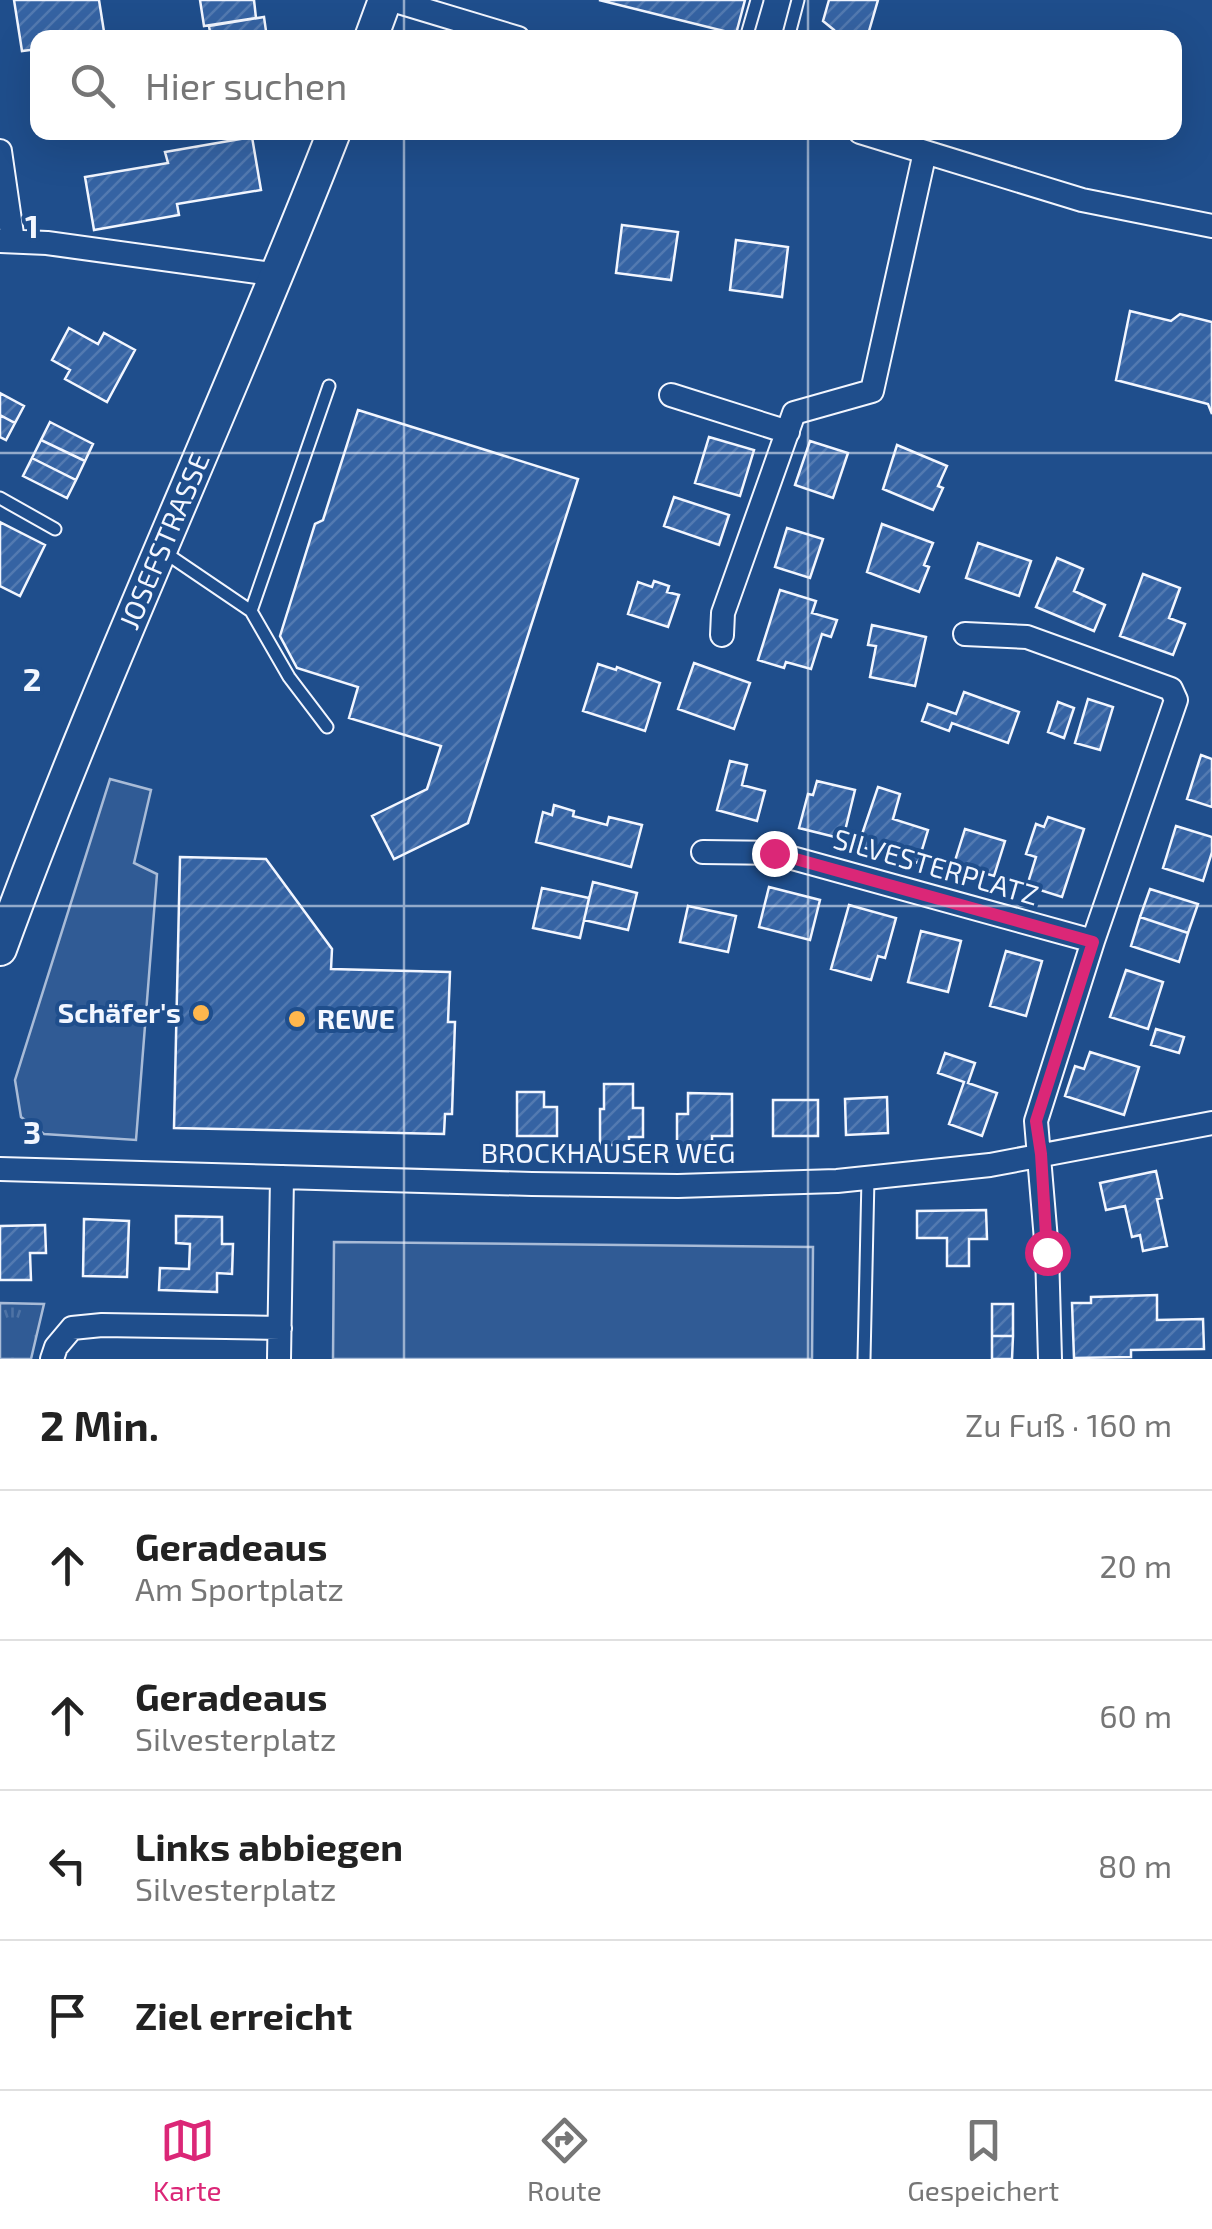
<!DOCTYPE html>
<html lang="de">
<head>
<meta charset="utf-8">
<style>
  body { margin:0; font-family:"Exo 2",sans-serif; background:#f6f6f6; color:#222 }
  .stop { position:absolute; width:30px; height:30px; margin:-22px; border:8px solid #db2777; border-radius:50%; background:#fff }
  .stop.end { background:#db2777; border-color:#fff; box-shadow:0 2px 10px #0008 }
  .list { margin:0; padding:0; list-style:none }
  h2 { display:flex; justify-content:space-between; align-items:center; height:130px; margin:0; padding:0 40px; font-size:42px }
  h2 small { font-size:32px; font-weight:400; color:#767676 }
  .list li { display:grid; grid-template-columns:65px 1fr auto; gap:30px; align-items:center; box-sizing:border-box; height:150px; padding:0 40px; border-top:2px solid #e0e0e0 }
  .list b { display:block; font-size:38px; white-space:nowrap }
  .list p { margin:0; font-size:32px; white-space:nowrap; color:#767676 }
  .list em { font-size:32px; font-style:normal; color:#767676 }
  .icon { flex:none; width:55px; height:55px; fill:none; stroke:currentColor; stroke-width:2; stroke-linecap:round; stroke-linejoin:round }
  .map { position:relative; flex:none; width:1212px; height:1359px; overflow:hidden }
  .search { position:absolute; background:#fff; box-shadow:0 10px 40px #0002; left:30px; right:30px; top:30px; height:110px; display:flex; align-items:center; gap:25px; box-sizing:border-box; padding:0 35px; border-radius:20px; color:#767676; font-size:38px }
  .sheet { height:730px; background:#fff }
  nav { display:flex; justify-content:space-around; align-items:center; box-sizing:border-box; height:140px; border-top:2px solid #e0e0e0; background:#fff; font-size:28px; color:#767676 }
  nav a { display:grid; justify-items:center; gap:5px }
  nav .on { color:#db2777 }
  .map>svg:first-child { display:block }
  .grass { fill:url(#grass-tufts); stroke:#a8bbd7; stroke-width:2.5 }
  .built { fill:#305b95; stroke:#a8bbd7; stroke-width:2.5 }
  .building { fill:url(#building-hatch); stroke:#f2f6ff; stroke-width:2.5 }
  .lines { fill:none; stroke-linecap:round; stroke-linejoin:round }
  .lane-casing { stroke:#f2f6ff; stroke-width:15 }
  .street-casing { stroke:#f2f6ff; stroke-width:26 }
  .secondary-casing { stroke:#f2f6ff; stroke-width:36 }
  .lane { stroke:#1f4e8c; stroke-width:11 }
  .street { stroke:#1f4e8c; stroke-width:22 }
  .secondary { stroke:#1f4e8c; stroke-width:32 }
  .route { stroke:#db2777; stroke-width:12 }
  .grid { fill:none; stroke:#f2f6ff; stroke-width:2.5; stroke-opacity:0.55 }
  .poi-dot { fill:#ffb74d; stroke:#1f4e8c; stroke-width:4 }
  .labels { text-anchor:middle; stroke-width:8; stroke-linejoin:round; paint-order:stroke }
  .street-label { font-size:28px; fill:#f2f6ff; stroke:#1f4e8c }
  .poi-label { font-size:28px; font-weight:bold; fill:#f2f6ff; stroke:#1f4e8c; text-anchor:end }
  .grid-label { font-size:32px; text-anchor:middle; font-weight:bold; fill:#f2f6ff; stroke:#1f4e8c; stroke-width:8; stroke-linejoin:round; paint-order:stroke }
</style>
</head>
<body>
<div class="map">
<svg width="1212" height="1359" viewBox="0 0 1212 1359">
  <defs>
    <pattern id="grass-tufts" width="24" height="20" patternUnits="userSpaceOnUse" patternTransform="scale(2.5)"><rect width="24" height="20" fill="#305b95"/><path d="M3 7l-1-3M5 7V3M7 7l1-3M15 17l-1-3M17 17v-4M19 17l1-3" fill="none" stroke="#4e73a5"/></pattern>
    <pattern id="building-hatch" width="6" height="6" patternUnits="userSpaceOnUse" patternTransform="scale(2.5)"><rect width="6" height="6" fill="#3563a3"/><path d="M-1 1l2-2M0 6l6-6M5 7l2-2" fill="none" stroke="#537ab1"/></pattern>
  </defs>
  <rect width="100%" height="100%" fill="#1f4e8c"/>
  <path class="grass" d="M0,1303L44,1304L31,1359H0Z"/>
  <path class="built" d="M110,779L151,790L134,863L157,874L136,1140L44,1134L21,1117L15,1080Z
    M334,1242L813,1247L812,1359H333Z"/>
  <path class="building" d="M14,0H99L105,38H38V49L22,51Z
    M200,0H254L256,18L204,26Z
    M599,0H745L736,34Z
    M829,0H878L867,38H831L834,30L823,21Z
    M264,17L267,38H211L209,26Z
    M252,137L261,190L177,204L179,215L94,230L85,177L168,163L165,152Z
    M622,225L678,232L671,280L616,273Z
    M736,240L788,247L782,297L730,290Z
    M1130,311L1171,321L1180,314L1212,322V414L1208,404L1116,380Z
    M69,328L98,344L104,333L135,350L107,402L65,379L70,370L52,360Z
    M0,393L24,406L15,423L0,415Z
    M358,410L578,479L468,823L394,859L372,816L427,789L441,746L349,718L358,687L297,668L280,636L315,524L323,520Z
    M0,415L15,423L6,440L0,437Z
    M50,422L93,444L85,461L41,440Z
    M709,437L754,450L740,496L695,483Z
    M41,440L85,461L76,480L32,458Z
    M810,441L848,453L833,498L795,485Z
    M897,445L947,466L938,486L943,488L933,510L883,489Z
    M32,458L76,480L67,498L23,476Z
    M674,497L729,515L719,545L664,526Z
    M0,522L45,545L20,596L0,586Z
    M882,524L933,543L924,565L929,567L919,592L867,572Z
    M787,528L823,539L810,578L775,567Z
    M978,543L1031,561L1019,596L966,578Z
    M1057,558L1083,569L1074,591L1105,605L1094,631L1036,607Z
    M1143,574L1180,588L1169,618L1185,624L1173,655L1120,636Z
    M654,581L669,586L667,592L679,595L668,627L628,614L638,582L652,587Z
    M780,590L816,601L812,613L837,620L831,637L822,634L811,669L786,662L784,668L758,660Z
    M872,625L926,637L915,686L870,677L876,646L868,645Z
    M694,663L750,683L734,729L678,709Z
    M598,664L616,670L617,667L660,683L645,731L583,711Z
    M964,692L1019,712L1008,743L952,723L949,731L922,721L928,704L956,714Z
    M1088,699L1113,707L1100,750L1075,743Z
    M1058,702L1074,708L1064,738L1048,732Z
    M1201,755L1212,759V807L1187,799Z
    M730,761L747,765L742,785L765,791L757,821L717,810Z
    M817,781L855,790L843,839L799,828L808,794L813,795Z
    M878,787L900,794L893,819L928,830L918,863L858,846Z
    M554,805L574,811L573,816L607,825L609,817L642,825L631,867L536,842L543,812L552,815Z
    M1048,817L1084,829L1062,897L1027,886L1036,857L1026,854L1036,824L1044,827Z
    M1176,826L1212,837V852L1203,881L1163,868Z
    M965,829L1005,841L994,876L954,864Z
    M180,857L266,859L332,949L331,969L450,972L448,1022H455L452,1114H445L444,1134L174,1128Z
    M593,882L637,893L628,930L584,920Z
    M769,887L820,900L810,940L759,927Z
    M542,888L589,898L580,938L533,928Z
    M1150,889L1198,904L1188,933L1140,917Z
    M849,905L896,918L885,958L878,956L871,980L831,969Z
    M688,906L736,916L728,952L680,942Z
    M1140,917L1188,933L1179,962L1131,946Z
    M921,931L961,941L948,992L908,982Z
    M1006,951L1042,961L1026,1016L990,1006Z
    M1126,970L1163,982L1148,1029L1110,1017Z
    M1156,1029L1184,1037L1179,1053L1151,1045Z
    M1090,1052L1139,1067L1124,1115L1065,1096L1075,1066L1084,1069Z
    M945,1053L975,1063L968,1083L997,1093L982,1136L949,1124L964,1082L938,1073Z
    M604,1084H633V1108H643V1137H629V1145H600V1109H604Z
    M517,1092H544V1107H557V1136H517Z
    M688,1093L732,1094V1136H712V1155H677V1114H688Z
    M887,1097L888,1133L846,1135L845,1099Z
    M773,1100H818V1136H773Z
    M1156,1171L1162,1198L1157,1199L1167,1246L1143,1251L1140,1235L1132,1237L1125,1206L1106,1210L1100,1183Z
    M986,1210L987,1239H969V1266H947V1238H917V1211Z
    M176,1216L222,1217V1244H233L232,1274L217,1273V1292L159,1290L160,1268L189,1269L190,1244L176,1243Z
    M84,1219L129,1221L127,1277L83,1276Z
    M45,1225L46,1253H30L31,1280H0V1226Z
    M1157,1295V1320L1203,1319L1204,1349L1131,1350V1357L1074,1358L1072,1303H1091V1297Z
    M992,1304H1013V1336H992Z
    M992,1336H1013L1012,1359H992Z"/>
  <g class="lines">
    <defs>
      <path id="lane" d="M746,38L757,0
        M788,38L798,0
        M0,498L55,529
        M164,552L251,611L289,677L327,727
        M251,611L329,386
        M864,1359L868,1178"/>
      <path id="street" d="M392,0L518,38
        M860,132L1082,200L1212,226
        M0,151L13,241
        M0,241L47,243L279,275
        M671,395L788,432
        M965,634L1027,637L1171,689L1176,700L1093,941L1036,1121L1047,1252L1050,1359
        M722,635L723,613L794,413L872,391L925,152
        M703,852L774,853L1093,941
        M0,1169L532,1184L678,1186L837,1181L990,1165L1212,1123
        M52,1359L56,1347L72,1328L102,1325L280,1328
        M279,1359L282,1177"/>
      <g id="secondary">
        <path d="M371,38L385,0"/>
        <path id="s1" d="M0,949C101,672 227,407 334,132"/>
      </g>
    </defs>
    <use href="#lane" class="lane-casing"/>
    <use href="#street" class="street-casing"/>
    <use href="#secondary" class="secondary-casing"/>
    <use href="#lane" class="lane"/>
    <use href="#street" class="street"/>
    <use href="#secondary" class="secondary"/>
  </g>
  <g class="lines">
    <path class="route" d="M774,853L1093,942L1036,1121L1041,1154L1047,1252"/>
  </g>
  <path class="grid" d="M404,0V38M808,0V38M404,132V1359M808,132V1359M0,453H1212M0,906H1212"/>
  <g class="poi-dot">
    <circle cx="201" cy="1013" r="10"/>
    <circle cx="297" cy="1019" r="10"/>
  </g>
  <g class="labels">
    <g class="street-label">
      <text dy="10" stroke="none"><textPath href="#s1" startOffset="440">JOSEFSTRASSE</textPath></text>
      <text transform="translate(936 867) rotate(16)" y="10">SILVESTERPLATZ</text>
      <text x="608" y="1163">BROCKHAUSER WEG</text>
    </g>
    <g class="poi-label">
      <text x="181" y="1023">Schäfer's</text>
      <text x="317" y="1029" text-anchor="start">REWE</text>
    </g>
  </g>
  <g class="grid-label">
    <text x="32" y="238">1</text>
    <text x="32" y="691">2</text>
    <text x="32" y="1144">3</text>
  </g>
</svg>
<div class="stop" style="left:1047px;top:1252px"></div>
<div class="stop end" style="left:774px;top:853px"></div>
<div class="search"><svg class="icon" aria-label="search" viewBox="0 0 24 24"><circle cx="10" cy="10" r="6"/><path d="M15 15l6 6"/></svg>Hier suchen</div>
</div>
<section class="sheet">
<h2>2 Min.<small>Zu Fuß · 160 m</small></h2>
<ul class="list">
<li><svg class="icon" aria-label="ahead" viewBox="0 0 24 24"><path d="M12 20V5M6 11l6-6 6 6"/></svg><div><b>Geradeaus</b><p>Am Sportplatz</p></div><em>20 m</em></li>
<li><svg class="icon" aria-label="ahead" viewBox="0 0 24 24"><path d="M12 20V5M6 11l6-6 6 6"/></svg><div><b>Geradeaus</b><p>Silvesterplatz</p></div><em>60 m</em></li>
<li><svg class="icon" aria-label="left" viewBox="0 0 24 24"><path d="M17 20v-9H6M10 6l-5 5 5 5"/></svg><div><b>Links abbiegen</b><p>Silvesterplatz</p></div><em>80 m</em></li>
<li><svg class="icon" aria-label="arrive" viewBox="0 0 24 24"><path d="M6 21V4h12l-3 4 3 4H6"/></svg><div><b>Ziel erreicht</b></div></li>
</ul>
</section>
<nav>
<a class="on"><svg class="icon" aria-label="map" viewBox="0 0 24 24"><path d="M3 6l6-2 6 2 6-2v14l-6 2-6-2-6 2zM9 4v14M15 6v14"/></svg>Karte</a>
<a><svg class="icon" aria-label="directions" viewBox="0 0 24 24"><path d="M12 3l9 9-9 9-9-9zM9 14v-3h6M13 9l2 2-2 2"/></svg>Route</a>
<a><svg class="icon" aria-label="saved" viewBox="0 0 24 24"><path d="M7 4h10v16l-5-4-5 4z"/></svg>Gespeichert</a>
</nav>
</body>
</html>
